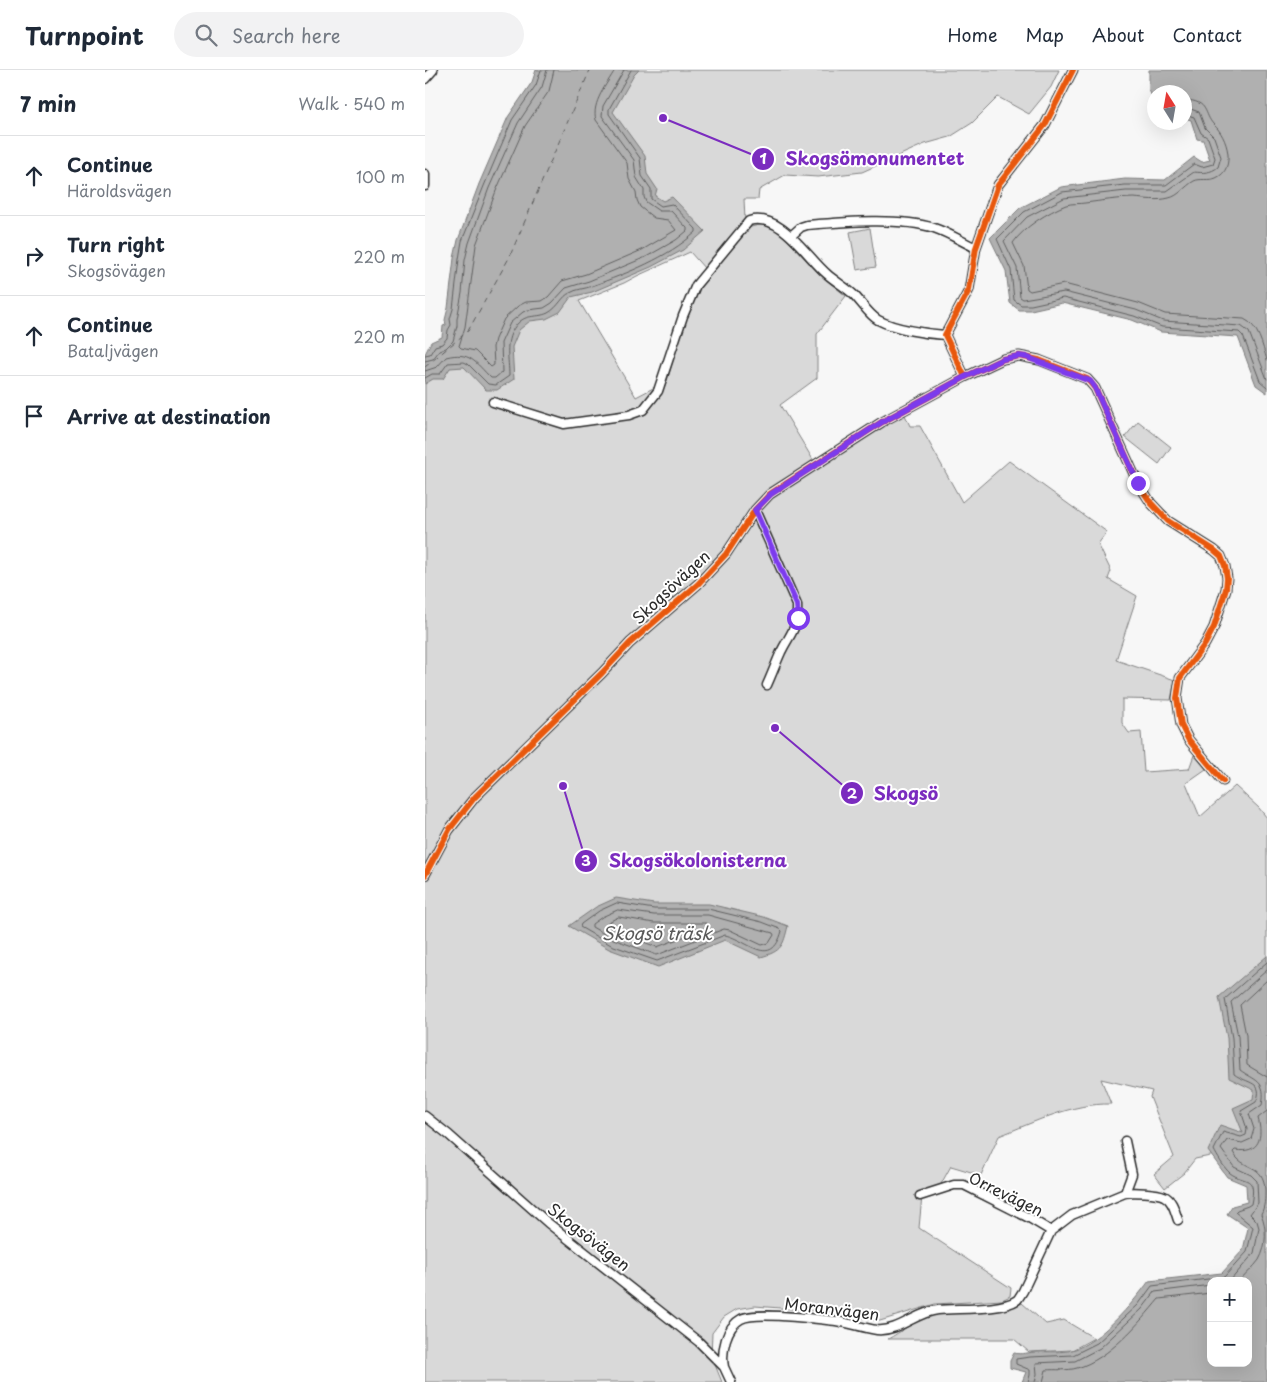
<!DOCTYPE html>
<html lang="en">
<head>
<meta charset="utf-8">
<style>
  body { margin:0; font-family:"Playpen Sans",sans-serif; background:#f2f2f3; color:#1f2937 }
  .controls { position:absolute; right:15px; bottom:15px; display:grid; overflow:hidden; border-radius:10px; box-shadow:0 5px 20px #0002 }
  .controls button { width:45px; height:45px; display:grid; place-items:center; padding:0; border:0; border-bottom:1px solid #e0e1e3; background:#fff; color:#1f2937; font:25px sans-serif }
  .compass { position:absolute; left:722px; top:15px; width:45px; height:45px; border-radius:50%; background:#fff; box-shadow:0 5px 20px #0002; rotate:349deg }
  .stop { position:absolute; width:15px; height:15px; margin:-11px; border:4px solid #7c3aed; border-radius:50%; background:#fff }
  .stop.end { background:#7c3aed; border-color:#fff; box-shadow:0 1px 5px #0008 }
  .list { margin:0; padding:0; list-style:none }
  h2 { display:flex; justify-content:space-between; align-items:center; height:65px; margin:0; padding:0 20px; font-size:21px }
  h2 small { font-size:16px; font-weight:400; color:#747a83 }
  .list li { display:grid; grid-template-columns:32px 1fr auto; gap:15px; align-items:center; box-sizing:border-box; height:80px; padding:0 20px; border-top:1px solid #e0e1e3 }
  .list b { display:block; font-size:19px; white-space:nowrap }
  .list p { margin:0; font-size:16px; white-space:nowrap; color:#747a83 }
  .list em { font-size:16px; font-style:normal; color:#747a83 }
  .icon { flex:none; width:28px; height:28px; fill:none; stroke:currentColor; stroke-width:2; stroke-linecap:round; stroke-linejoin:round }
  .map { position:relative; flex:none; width:842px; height:1312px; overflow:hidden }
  header { display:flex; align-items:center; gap:30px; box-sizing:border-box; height:70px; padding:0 25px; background:#fff; border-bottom:1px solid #e0e1e3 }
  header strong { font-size:24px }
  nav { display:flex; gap:28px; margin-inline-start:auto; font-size:18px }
  .search { width:350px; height:45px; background:#f2f2f3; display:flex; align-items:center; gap:12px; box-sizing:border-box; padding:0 18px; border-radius:28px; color:#747a83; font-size:19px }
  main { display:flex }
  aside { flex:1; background:#fff }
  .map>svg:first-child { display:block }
  .green { fill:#d9d9d9; stroke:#828282 }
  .water { fill:#b0b0b0; stroke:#7b7b7b; fill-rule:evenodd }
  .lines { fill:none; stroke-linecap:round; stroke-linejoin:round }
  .shore { stroke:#606060; stroke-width:1 }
  .ferry { stroke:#5a5a5a; stroke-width:1; stroke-dasharray:6 5; stroke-linecap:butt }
  .minor-casing { stroke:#2b2b2b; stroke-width:11 }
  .minor { stroke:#fff; stroke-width:8 }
  .cycleway-casing { stroke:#fff; stroke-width:9 }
  .cycleway { stroke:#e8590c; stroke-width:6 }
  .route { stroke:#7c3aed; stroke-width:6 }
  .labels { text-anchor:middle; stroke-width:4; stroke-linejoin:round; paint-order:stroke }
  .street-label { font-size:16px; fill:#2b2b2b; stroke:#fff }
  .water-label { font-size:18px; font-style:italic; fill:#5a5a5a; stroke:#fff }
  .leader { fill:none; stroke:#7b2cbf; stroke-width:2 }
  .callout-dot { fill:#7b2cbf; stroke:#fff; stroke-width:2 }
  .mark-label { font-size:15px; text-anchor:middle; font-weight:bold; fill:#fff }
  .callout-label { font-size:18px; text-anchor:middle; font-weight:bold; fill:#7b2cbf; stroke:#fff; stroke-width:4; stroke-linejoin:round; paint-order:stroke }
</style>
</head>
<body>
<header>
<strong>Turnpoint</strong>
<div class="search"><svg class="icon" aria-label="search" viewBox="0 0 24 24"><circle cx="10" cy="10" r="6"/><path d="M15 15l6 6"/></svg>Search here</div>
<nav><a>Home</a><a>Map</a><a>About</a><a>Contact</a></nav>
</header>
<main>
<aside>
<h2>7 min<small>Walk · 540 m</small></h2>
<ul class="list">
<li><svg class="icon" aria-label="ahead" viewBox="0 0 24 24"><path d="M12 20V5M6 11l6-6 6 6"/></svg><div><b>Continue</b><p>Häroldsvägen</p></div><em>100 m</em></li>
<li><svg class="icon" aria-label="right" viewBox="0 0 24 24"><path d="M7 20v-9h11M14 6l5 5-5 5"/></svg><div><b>Turn right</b><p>Skogsövägen</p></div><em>220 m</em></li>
<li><svg class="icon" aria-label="ahead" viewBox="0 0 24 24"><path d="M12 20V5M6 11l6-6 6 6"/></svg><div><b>Continue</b><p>Bataljvägen</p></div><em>220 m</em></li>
<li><svg class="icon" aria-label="arrive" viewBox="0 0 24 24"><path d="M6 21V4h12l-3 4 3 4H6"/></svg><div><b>Arrive at destination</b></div></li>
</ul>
</aside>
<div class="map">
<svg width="842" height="1312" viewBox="0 0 842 1312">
  <rect width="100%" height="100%" fill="#f7f7f7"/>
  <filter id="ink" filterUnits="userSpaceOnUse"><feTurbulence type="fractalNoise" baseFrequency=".02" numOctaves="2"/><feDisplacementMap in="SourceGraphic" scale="10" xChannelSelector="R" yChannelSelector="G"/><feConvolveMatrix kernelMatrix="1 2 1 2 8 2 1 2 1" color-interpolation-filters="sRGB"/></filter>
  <g filter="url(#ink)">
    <path class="green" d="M158,0H634L626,17L604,44L573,27L547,53L525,67L500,74L437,102L393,107L360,105L334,120L333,129H319L320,150L280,199L265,182L212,206L199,213L154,231L211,327L232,316L234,309L242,311L259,251L274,214L318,163L326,157L338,154L356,163L393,203L421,226L392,264V308L355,335L393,398L470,348L480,345L485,356H495L537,432L584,391L682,462L673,474L686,501L683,509L712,526L691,590L750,610L746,630L697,629V653L704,663L716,662L719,702L764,699L769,685L781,699L761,713L775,747L810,716L834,738L842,748V1075L770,1089L759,1103L740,1118L729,1104L749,1087L725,1027L727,1021L676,1009L686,1034C647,1033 610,1052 574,1066L556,1105L526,1096L511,1123L497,1126L494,1158L586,1218L585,1226L577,1230L510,1234L455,1251L405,1242L330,1236L312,1239L299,1247L287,1263L286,1285L297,1312H0V298L23,280Z
      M445,158L451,197L432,200L425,162Z
      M713,351L746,377L734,394L700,367Z
      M597,1233L621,1254L639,1250L669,1268L647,1280L604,1282L589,1269H463C474,1263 493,1249 504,1245C534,1236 568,1247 597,1233Z"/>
    <path class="water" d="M111,0H214L209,5L188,42L220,86L222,104L232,119L230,126L238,131L247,127L280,161L258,180L226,197L167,222L146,227L135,242L121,249L105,251L94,260L87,277L89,309L72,320H61L39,297L25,298L18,309H8L0,314V284L6,272L17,267L18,256L21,255L20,250L23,238L29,188L33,170L54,114L83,47L107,12Z
      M724,0H842V323L831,315L813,267L736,262L707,250L637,233L606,240H594L585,233L581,201L565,168L595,138L636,117L700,109L740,110L769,87L777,92L785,90L778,70L772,69L766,50L760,48V22H730L729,31L724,20Z
      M191,828L229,834H284L339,847L363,856C358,876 357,881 336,887L300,870L233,897L184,879L144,856L171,837Z
      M842,886V1312H597L601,1302L585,1298V1291L589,1283C597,1285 604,1282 612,1282C623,1281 637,1283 647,1280C674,1273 708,1233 724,1211L797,1203L818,1180L823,1158L802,1144L807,1136L822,1132L821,1115L802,1107L783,1081L795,1055L818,1063L808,1038L828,1029L829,1020L804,1008L802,968L794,927ZM786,1211H823V1293H786Z"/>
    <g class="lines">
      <path class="shore" d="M129,0L124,21L100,56L71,121L51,175L40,257L34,276L36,278L50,281L66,297L69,295L68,277L70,269L79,249L93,236L101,232L117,231L123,227L137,211L161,204L217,180L251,160L243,150L229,148L215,137L212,130L211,122L204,109L202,93L171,50C166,33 182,14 190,0
        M760,30C785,31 778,44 789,55C802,66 812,99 791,108C784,111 775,108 769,111C760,116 754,126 744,128C733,131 720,129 709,128C693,128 676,131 660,133C654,134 647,133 641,135C623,142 599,157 588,173L599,196L602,219L605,221L639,214L713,233L740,244L819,249C834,256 837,275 842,290
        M760,37L774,42L780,58L789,67L796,87L793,97C786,103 778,103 769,102L742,121H701L639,128L602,147L579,171L592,198L595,227L598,229L639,222L711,240L738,251L816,256L824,262L842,309
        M760,44L769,47L776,63L783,68L790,88L788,94L777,97L769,94L741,115H700L637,122L599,142L572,169L586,200L589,230L596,235H606L638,228L709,246L737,257L814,262L818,266L835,311L842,317
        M0,285L5,284L10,276L17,274L22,268L23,260L26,255L25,249L28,239L34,189L37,171L59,116L87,50L111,15L116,0
        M0,291L8,289L14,281L21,278L28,271L32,256V249L37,223L40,190L44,173L64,118L93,53L117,17L122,0
        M0,301L12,297L21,287C45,281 50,292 66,308H70L77,302L76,273L85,253L98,242L103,240L119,238L127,233L141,218L164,211L221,187L251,170L262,161V158L246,141H234L221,132L219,127V120L211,107L209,90L177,46L178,36L199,0
        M0,308L7,304H15L23,293L39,292L43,294L63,314L71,315L84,306C84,289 79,273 89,258C100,242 110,249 123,243C134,237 137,226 145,223C151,219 160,219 167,216C203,203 242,188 271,162V159L247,134L236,136L226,129V119L217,106L215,88L184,44V39L206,0
        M192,833L229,839H283L337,852L355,859L357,861C346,900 323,870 300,865L232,891L186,875L155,857L156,854L174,841Z
        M193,840L229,845H283L348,863L349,865L344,873L337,875L305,860L299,859L232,885L188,869L167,857V854L177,847Z
        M194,847L229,853H281L283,856L282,858L232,877L191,862L181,856L182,853Z
        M842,910L815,935L821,965L822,995L842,1007
        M805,1211L829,1183L834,1158L832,1151L825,1144L833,1133L832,1111L826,1105L809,1097L796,1079L802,1070L817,1073L826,1069L829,1059L824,1044L837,1035C842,1010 830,1011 815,1000L813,966L806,932L842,900
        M815,1211C821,1204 829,1197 834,1190C842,1176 842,1157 836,1144C840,1136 840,1129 840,1120C839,1092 817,1101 808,1082L810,1080C835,1084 838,1067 833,1048L842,1041
        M603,1312L605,1305V1300L591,1294V1289L605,1287L648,1285L672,1273L713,1235L727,1216L799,1207L822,1182L828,1157L810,1142L812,1140L823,1136L826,1134C832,1104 820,1114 805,1103C799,1098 792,1086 789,1080L798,1062L816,1067L821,1065L822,1059L816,1041L831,1032C840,1011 822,1014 809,1004L807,968L800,929L842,892
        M610,1312L612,1304L611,1293L650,1291L675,1278L717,1239L730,1222L786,1215
        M618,1312L621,1300C631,1299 642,1301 652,1298C684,1289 714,1253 734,1229L786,1223"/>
      <path class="ferry" d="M0,297L43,261L84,188L165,0"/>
      <defs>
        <path id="minor" d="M0,9L8,0
          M0,104V116
          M366,166L376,157L382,155C418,152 476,147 509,158C524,163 538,172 551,178
          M540,307L578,289L594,286L614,290L662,309L670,318L713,413L726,433L743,451L789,480L796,486L800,496L802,508L801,519L789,557L780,574L755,608L752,628L756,655L763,669L798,711
          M68,332L139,354L204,345L218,340L233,321L258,246L271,215L324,151C356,142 381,186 402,204C411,212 421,217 429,225C437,233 444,245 453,250C470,259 502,264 520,265
          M330,440L372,535C373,559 366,562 356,582C351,593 347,604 342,615
          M0,805L24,760L50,727L177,603L205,573L273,514L301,484L330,440L345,424L457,352L540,307L520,265L544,220L551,178L573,115L620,55L648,0
          M0,1046L24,1065L123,1153L274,1272L299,1297L306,1312
          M700,1123L707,1104L700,1071
          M495,1126L529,1115H539L606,1149L626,1161
          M299,1297C296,1281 301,1257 316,1249C330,1241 393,1249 411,1251C425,1253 438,1258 452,1260C474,1262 491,1242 513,1240C533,1238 576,1241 592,1230C594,1228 596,1224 598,1221L626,1161L647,1145L700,1123C707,1121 733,1123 739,1126C748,1130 750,1142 753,1150"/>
      </defs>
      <use href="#minor" class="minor-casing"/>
      <use href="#minor" class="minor"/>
      <defs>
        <path id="cycleway" d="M540,307L578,289L594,286L614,290L662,309L670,318L713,413L726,433L743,451L789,480L796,486L800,496L802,508L801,519L789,557L780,574L755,608L752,628L756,655L763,669L798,711
          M0,805L24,760L50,727L177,603L205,573L273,514L301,484L330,440L345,424L457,352L540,307L520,265L544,220L551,178L573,115L620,55L648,0"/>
      </defs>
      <use href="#cycleway" class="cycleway-casing"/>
      <use href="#cycleway" class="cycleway"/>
    </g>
  </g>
  <g class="lines" filter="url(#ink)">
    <path class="route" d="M373,548L372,535L330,440L346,424L457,352L540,307L578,289L594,286L601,287L665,311L670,318L713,413"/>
  </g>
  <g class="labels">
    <g class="street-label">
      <text transform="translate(246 517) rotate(-43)" y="6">Skogsövägen</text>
      <text transform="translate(581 1124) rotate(26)" y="6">Orrevägen</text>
      <text transform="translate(164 1167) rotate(38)" y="6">Skogsövägen</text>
      <text transform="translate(407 1239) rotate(7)" y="6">Moranvägen</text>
    </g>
    <g class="water-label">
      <text x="232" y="870">Skogsö träsk</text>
    </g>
  </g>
  <path class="leader" d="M238 48L338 89M350 658L427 723M138 716L161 791"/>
  <g class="callout-dot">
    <circle cx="238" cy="48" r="5"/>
    <circle cx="350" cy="658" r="5"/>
    <circle cx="138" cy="716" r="5"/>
    <circle cx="338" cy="89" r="12"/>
    <circle cx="427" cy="723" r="12"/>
    <circle cx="161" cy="791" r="12"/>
  </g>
  <g class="mark-label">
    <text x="338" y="94">1</text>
    <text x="427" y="729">2</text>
    <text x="161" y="796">3</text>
  </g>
  <g class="callout-label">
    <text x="450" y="95">Skogsömonumentet</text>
    <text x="481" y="730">Skogsö</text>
    <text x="273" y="797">Skogsökolonisterna</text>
  </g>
</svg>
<div class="controls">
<button>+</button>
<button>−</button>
</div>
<svg class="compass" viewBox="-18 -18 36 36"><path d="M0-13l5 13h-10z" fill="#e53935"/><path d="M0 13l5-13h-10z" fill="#747a83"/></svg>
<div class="stop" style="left:373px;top:548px"></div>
<div class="stop end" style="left:713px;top:413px"></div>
</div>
</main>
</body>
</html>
